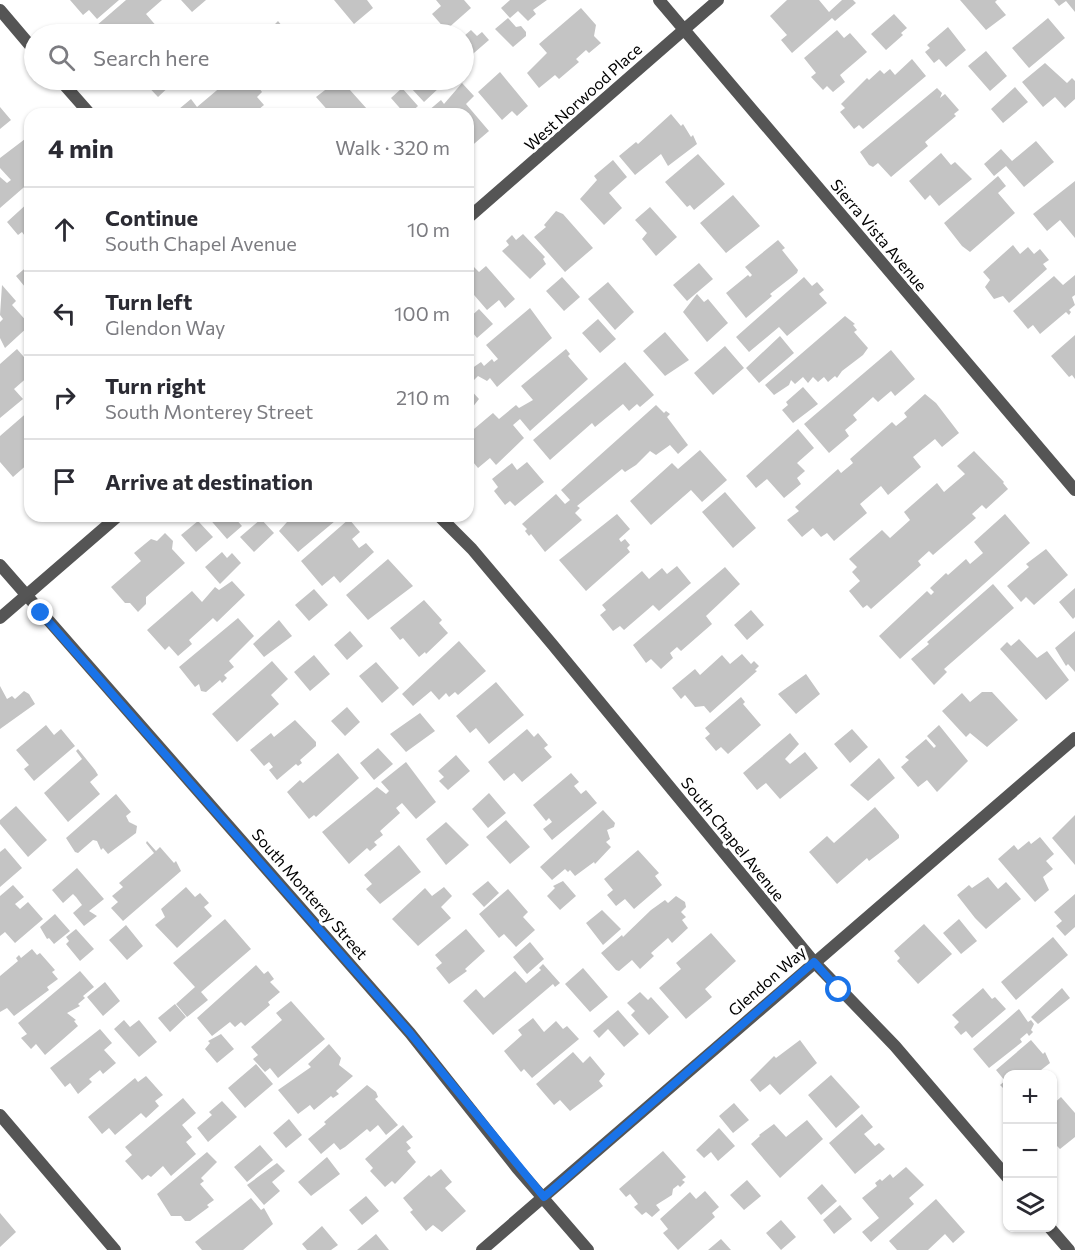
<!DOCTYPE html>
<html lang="en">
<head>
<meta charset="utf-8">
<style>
  body { margin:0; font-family:Commissioner,sans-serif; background:#f7f7f7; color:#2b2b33 }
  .controls { position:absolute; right:18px; bottom:18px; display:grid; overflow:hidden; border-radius:12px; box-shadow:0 2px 4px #0004 }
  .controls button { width:54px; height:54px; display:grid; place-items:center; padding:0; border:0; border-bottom:2px solid #e1e1e2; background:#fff; color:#2b2b33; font:30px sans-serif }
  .stop { position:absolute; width:18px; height:18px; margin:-14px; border:4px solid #1a73e8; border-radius:50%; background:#fff }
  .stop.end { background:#1a73e8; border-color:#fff; box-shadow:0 2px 6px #0008 }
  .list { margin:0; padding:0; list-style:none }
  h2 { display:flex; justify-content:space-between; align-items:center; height:78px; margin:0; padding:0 24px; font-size:26px }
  h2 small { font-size:20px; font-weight:400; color:#7c7c81 }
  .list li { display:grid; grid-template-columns:39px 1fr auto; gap:18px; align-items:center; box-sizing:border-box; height:84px; padding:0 24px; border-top:2px solid #e1e1e2 }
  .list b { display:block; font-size:22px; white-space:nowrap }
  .list p { margin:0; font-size:20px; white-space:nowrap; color:#7c7c81 }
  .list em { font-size:20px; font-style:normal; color:#7c7c81 }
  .icon { flex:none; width:33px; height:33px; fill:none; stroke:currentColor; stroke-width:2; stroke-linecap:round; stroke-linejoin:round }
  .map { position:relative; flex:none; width:1075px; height:1250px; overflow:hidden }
  .search { position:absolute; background:#fff; box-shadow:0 2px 4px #0004; left:24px; top:24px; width:450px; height:66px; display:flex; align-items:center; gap:15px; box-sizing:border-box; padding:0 21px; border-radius:33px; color:#7c7c81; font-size:22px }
  .panel { position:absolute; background:#fff; box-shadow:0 2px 4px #0004; left:24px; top:108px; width:450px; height:414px; border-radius:18px }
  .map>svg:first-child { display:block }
  .building { fill:#c4c4c4 }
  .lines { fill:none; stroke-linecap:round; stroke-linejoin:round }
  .minor { stroke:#555; stroke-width:12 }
  .tertiary { stroke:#555; stroke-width:12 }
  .route { stroke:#1a73e8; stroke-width:8 }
  .labels { text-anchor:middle; stroke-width:6; stroke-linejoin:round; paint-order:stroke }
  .street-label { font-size:16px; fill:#000; stroke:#fff }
</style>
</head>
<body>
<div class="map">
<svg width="1075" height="1250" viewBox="0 0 1075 1250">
  <rect width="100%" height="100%" fill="#fff"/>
  <path class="building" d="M70,0H119L97,19L89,10L83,15Z
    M126,0H162L146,14L158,28L150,34H103L96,26Z
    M181,0H206L192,12Z
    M334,0H367L373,8L354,24Z
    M436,0H464L471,8L446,30L432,14L441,6Z
    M510,0H547L533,10L536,14L528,21L518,11L510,18L501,8Z
    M787,0H819L829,12L842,0H853L856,3L835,21L832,18L792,53L781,40L787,35L770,16Z
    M960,0H997L995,2L1006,15L986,30Z
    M1054,0H1075V12L1066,1L1059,6Z
    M581,8L596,25L594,36L601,43L589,53L586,50L576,59L579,62L559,79L555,75L539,88L527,73L547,53L539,44Z
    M894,14L907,28L901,33L903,35L886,50L871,34Z
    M508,18L516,27L521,26L526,32V36L513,47L495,29Z
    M1048,18L1065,38L1029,68L1012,48Z
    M278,21L287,32L285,34H251L264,24L269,30Z
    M388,25L396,34H376Z
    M948,27L966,50L946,67L939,59L934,63L925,52L930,48L927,45Z
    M471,30L477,36L482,32L489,40L467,59L464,56V36Z
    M837,30L844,38L850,33L867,52L840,75L845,82L833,92L827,86L823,90L811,77L816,73L804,58Z
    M986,51L1007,76L990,91L968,66Z
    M912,59L926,76L863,129L859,125L854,129L840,112L845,108L841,104L867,78L869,80L880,70L884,74L890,69L895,75Z
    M1045,63L1067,83L1072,78L1075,81V99L1065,108L1055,97L1043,107L1022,82Z
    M500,72L528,106L517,116L512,111L502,120L478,92Z
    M142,80H177L180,83L175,86L173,83L158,97Z
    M229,80H252L254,82L256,80L262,86L259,88L262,92L257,97L264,105L253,114H173L191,99L197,107Z
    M338,80H341L367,109L361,114H331L316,97Z
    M417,80H442L437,84L440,87L424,102L411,88Z
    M462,83L474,96L466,104L489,131L468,149V114H431L428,111L441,100L444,104Z
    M1015,87L1028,102L1003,123L991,109Z
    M402,88L418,106L409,114H405L391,98Z
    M937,88L942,93L940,98L945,94L959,110L954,114L956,116L925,142L928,146L891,177L878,163L873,167L869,165L860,152Z
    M0,107L11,120L0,129Z
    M671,114L681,126L683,124L691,137L693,135L697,144L668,166L661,154L635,175L619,156L636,142L638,144Z
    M25,139L30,145V182L0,208V177L7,183L11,180L0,168V158Z
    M1036,141L1054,162L1024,187L1006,166L994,176L984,164L1001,149L1012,161Z
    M941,153L951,165L955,162L972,179L939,206L930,195L925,200L909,181Z
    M698,154L725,184L694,210L690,205L687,207L665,182Z
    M613,160L627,177L609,193L622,208L604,225L580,199L597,180L594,176Z
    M998,176L1006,186L998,193L1015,213L970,252L962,246L944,223Z
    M1075,181V238L1060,220L1047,231L1033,214Z
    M733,195L760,226L726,253L700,223Z
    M30,201V237L27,239L22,232L18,235L7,222Z
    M650,207L677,237L656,256L642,239L647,233L635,220Z
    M556,211L563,214L593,248L565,272L534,237L546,227L544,225Z
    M523,234L545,257L543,259L546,264L530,279L502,251L509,245L506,241L512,235L516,240Z
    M778,240L785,248L782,250L798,270L797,273L770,294L772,296L746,318L726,293L748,275L750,277L752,275L745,267Z
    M1013,245L1020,254L1028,247L1034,254L1040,249L1049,260L1043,264L1047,269L1009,303L1003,296L994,299L985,287L990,280L983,272Z
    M699,263L713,279L687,301L673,285Z
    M30,264V293L16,276Z
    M486,266L515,299L505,308L499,300L487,310L468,288V282L471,279L468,272L474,267L479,272Z
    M1075,275V295L1072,297L1075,305L1069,310L1071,312L1069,315L1066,312L1040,334L1033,325L1028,329L1013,311L1054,276L1063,285Z
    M562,277L580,297L564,311L546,291Z
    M804,277L812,286L817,282L824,290L819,294L827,303L787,336L779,327L749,352L736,337Z
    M608,282L634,312L615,330L588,299Z
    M2,285L16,301L12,305L30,325L5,348L0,338V322L3,319L0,315Z
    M697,294L704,302L708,299L728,323L707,342L683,312Z
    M530,308L552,338L497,387L490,378L487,381L478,376L468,386V371L481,362L484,366L492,359L494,362L498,359L486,345Z
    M479,309L493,324L477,338L468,327V319Z
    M845,316L855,324L853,325L857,330L854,332L868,348L863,355L842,371L837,378L835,376L828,382L824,377L818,382L813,377L808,383L803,377L795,384L791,380L789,385L774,395L765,385Z
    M598,319L616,339L600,353L582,333Z
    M665,332L689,360L665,376L643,351Z
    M1075,335V379L1072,375L1069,377L1051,356Z
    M780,336L794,353L759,383L746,368Z
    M725,346L744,368L713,395L694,373Z
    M17,349L30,364V375L14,389L23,399L0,418V364Z
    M566,349L570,354L568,356L588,379L530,431L520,419L513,425L524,438L496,465L490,458L478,468L468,456V434L493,413L499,419L516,405L519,408L533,400L521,386Z
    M891,350L915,379L895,396L891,391L878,402L873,397L853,415L857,420L845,430L849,436L829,453L804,424Z
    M625,362L654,395L640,407L637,404L629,411L623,404L595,427L592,423L550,460L533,440Z
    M468,387L479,399L468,413Z
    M803,387L818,404L793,423L782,410L788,405L786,402Z
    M925,394L936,403L959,433L942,447L935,439L913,457L921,467L888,495L881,486L860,504L867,513L834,541L827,533L821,537L813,528L802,537L787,520L799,511L795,507L838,469L841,473L853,463L850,459L892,422L896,426L907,417L904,413Z
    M656,405L664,413L666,411L670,414L667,417L688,445L678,454L670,445L656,455L650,451L636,465L625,472L622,469L577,506L580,508L575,513L582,520L545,552L531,534L529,536L525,531L527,529L522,524L556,494L565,504L570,500L561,490Z
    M30,410V462L13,477L0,462V436Z
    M798,429L814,448L797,463L805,471L797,478L801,484L784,498L767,479L756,488L746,476Z
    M700,450L727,480L702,502L691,490L651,525L630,501L672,463L678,469Z
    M974,451L1004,482L1003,483L1008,489L986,509L982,505L972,514L976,518L933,555L929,551L918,561L921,565L871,609L867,605L863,608L849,591L860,581L852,572L857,567L849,559L882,530L890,538L910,520L904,512L937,483L944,492L965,474L957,466Z
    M527,462L544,482L515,506L510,501L505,505L494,491L498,487L492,479L512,463L517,470Z
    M725,492L756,528L733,548L702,512Z
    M617,514L630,529L619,539L621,542L625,539L630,545L627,548L630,552L586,591L559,560Z
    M1005,514L1030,543L900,659L879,636L927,591L931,595L934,592L930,588L946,573L948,575L966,559L970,564L983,553L974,542Z
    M207,516H233L242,526L227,539Z
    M281,516H341L298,552L279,531L287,522Z
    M261,519L274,533L254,552L240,537Z
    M349,519L360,532L352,539L359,548L366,543L374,552L340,583L334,576L322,586L301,561Z
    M198,521L213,537L196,552L181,535Z
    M165,533L173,541L172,549L185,563L146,597V604L138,612L130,603H125L111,587L141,561L134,553L151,539L157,541Z
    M1046,549L1068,575L1034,605L1026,597L1021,602L1007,586L1029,567L1026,564Z
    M222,552L227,558L232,553L241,563L220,584L205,567Z
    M388,559L413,586L368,620L346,595Z
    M677,566L691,583L659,611L653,605L624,630L620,626L613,631L600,615L606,610L602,605L642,571L649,579L662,568L667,574Z
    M725,567L740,584L706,616L712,624L681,651L677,647L670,653L673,658L661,669L651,659L646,663L633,645Z
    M232,581L245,595L217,622L213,618L189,640L192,644L178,656L169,646L165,650L147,630L192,591L202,602L215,587L219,590Z
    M993,584L1014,608L944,669L947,672L934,685L911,659L929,644L927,642Z
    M1075,588V617L1073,619L1059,602Z
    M314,589L328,605L309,621L295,605Z
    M424,600L442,620L439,623L448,633L426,654L425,652L419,657L403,638L400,640L390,628Z
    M751,610L764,625L747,640L734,625Z
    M238,618L254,636L229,661L234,667L224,675L227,678L222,683L220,680L206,692L201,691L199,684L195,687L179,667Z
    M279,620L292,636L264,657L253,644Z
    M350,631L363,646L347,660L334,645Z
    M1075,631V672L1068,664L1066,666L1055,648Z
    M1019,639L1037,658L1047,651L1069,680L1046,700L1000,649L1007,642L1011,646Z
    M459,641L486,671L458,695L455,692L449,697L446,693L439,700L431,691L413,706L402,694Z
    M742,654L751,664L754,661L759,666L755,670L757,671L710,713L704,706L695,707L685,695L681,699L672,688L695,669L700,675L722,655L730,664Z
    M314,655L330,674L310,691L294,672Z
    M272,661L288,679L271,695L279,704L237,742L212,714Z
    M376,662L399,688L382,703L359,676Z
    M806,674L820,694L796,714L778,694Z
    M496,682L524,715L489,744L476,728L470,733L456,716Z
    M0,686L7,699L12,696L15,699L24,691L29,694L35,704L0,729Z
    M982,692H992L1018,720L987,747L970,733L966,737L942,711L962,693L970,702Z
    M741,697L745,702L743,704L761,725L728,754L721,747L716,751L705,738L710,734L705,728Z
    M347,707L360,722L345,736L331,721Z
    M420,713L435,731L406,752L390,734Z
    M295,720L316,742V746L300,760L302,763L298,766L296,764L277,780L269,770L273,767L269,762L264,766L250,750L271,733L274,737Z
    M46,725L54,735L61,729L75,746L34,781L24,769L29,765L16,750Z
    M939,725L968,761L937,792L927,780L918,787L901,767L909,760L905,757L926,739L934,748L936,746L927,736Z
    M527,729L534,737L538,733L548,745L544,748L552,757L522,782L514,773L504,781L488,762Z
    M852,729L868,747L850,763L834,744Z
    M790,733L799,744L785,759L790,764L805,752L818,768L780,799L766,783L757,790L743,773Z
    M378,748L393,764L374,780L360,763Z
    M78,749L95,770L98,775L90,782L100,794L68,822L44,793L82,759L76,751Z
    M338,753L359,778L316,817L314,815L309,819L287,792L300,780L303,783Z
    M456,755L470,771L448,790L439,781L444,777L438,771Z
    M879,758L895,778L868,801L850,785Z
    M406,762L436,802L416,819L402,803L396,808L400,813L380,831L383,835L374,842L377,845L370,851L367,848L349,864L322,832L377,787L386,794L389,791L381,782Z
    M571,773L579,782L574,786L581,794L586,790L597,803L552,840L543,829L552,822L549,818L546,821L533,805Z
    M489,793L506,813L488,828L472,809Z
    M116,794L131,812L126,816L129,822L137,826L136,833L108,854L103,848L101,850L97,841L93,840L78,853L75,852L66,838Z
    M16,806L47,840L28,857L0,824V820Z
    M875,807L899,835V838L869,861L867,858L837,884L809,852L827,836L834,843Z
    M603,810L615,823L614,827L607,830L610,839L606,842L611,847L595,864L594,862L575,876L570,870L568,872L565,869L552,880L540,867Z
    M1075,815V865L1052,838Z
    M506,820L530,847L510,864L486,837Z
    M446,822L469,845L446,865L426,839Z
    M1040,837L1054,854L1046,861L1053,869L1043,877L1049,890L1035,902L998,859L1014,845L1018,850L1029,841L1031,844Z
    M147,841L156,851L160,847L174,863L176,861L181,871L123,921L111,908L118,902L112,896L123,887L119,883L154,853L146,843Z
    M399,845L421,872L380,904L366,889L372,884L364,875Z
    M5,848L22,868L0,887V852Z
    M638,850L659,873L655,876L662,885L634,909L625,899L616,906L607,895L613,890L604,879Z
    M77,868L104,899L89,911L97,916L84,926L73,913L82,905L76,897L73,894L63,903L52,890Z
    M988,877L998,889L1006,882L1021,899L986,929L975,918L957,895L969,885L972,888Z
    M488,881L499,893L484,907L472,894Z
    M563,881L576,896L560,910L547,896L555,888L553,886Z
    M13,885L24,897L15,904L20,909L28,902L43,919L15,943L5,932L0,936V896Z
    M186,887L195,897L200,893L209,903L204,907L212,916L177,948L155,925L165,917L161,909Z
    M444,887L452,896L441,907L451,918L418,946L392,919L425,888L432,896Z
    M508,889L528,912L523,917L535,930L516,947L504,934L499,938L479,914Z
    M1075,894V927L1065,936L1056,926L1062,921L1054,912Z
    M676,896L685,902L686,907L681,912L686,917L682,920L688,928L672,943L668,938L651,953L654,956L640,969L632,960L619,971L616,970L601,953L622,935L623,937L651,910L665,900L668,903Z
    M602,910L621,929L603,945L586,923Z
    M55,914L70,931L54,944L49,938L47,939L40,927Z
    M225,919L251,949L201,992L208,1000L187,1017L176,1004L195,987L173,963Z
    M959,919L977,941L961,954L943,933Z
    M924,924L952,954L918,984L897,961L900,958L894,951Z
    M126,925L143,946L127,960L109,940Z
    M76,929L94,949L80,961L66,944L69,941L66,937Z
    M466,929L485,951L465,969L467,971L449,984L436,968L442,963L435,955Z
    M711,933L736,961L705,989L712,997L686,1019L659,988L681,969L676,963Z
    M1053,937L1068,955L1016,1000L1001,982Z
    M530,942L544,959L527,974L513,957Z
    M32,949L37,955L40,953L55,970L52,972L58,979L47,987L49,990L14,1016L7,1008L0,1012V976L18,961L16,958L19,955L21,958Z
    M543,964L560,983L555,987L553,984L493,1035L463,1001L476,989L484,998L515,971L526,983L541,970L539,968Z
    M256,965L264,974L268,971L274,979L270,982L280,992L268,1002L270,1005L245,1026L241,1022L235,1027L230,1022L212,1036L197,1018Z
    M583,968L608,997L590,1012L565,984Z
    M80,971L94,987L83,996L85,998L78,1004L80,1006L67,1013L76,1020L74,1021L78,1026L45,1055L36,1044L31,1049L21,1038L27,1034L18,1023Z
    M105,982L120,1001L103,1016L87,997Z
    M983,988L992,999L995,997L1006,1009L972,1038L966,1031L961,1035L954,1027L959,1022L952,1015Z
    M1062,988L1070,998L1038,1024L1031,1017Z
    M640,992L648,1000L651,997L669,1017L649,1035L631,1015L635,1011L627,1003Z
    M291,1001L325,1039L278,1078L270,1068L265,1072L253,1059L258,1055L251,1047L282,1020L276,1013Z
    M175,1004L186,1017L170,1032L158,1018Z
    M1019,1009L1028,1022L1031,1020L1034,1024L1031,1030L1033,1032L1029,1036L1027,1033L1020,1039L1022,1042L989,1068L973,1049Z
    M618,1010L639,1034L624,1047L608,1029L599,1038L593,1031Z
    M533,1018L544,1032L556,1021L563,1029L567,1026L579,1039L532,1078L524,1069L521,1072L504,1051L522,1035L518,1030Z
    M124,1020L130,1027L139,1020L157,1042L139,1057L114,1029Z
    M100,1029L112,1043L104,1050L116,1063L103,1074L100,1070L89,1079L92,1082L78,1094L70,1083L65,1087L50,1068Z
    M221,1034L234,1049L217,1063L205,1049L210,1043L208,1041Z
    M800,1040L817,1063L780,1095L770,1084L760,1092L750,1080L774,1056L776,1058Z
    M1031,1040L1043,1054L1045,1052L1050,1063L1036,1074H1008V1093L1000,1085L1005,1081L996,1070Z
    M329,1044L341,1058L339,1065L353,1076L336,1091L339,1094L333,1098L331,1096L314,1110L310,1105L298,1114L278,1090L311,1067L308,1064Z
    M573,1052L583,1063L590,1056L605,1074L599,1081L603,1086L570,1111L560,1100L554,1105L536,1084Z
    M256,1064L273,1084L245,1108L228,1088Z
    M831,1075L860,1107L836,1128L808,1095Z
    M146,1076L163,1095L155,1101L159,1106L146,1118L141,1113L115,1135L109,1128L102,1134L88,1117L135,1078L138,1082Z
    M367,1085L376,1092L378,1097L375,1099L398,1125L386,1135L378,1125L370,1132L367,1129L345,1147L340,1150L334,1143L321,1154L308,1139L326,1124L324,1122Z
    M1061,1097L1075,1113V1137L1060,1149L1052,1141L1057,1133L1052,1128V1105Z
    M183,1098L196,1113L182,1125L192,1137L186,1142L196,1154L171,1176L163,1166L151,1177L148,1175L142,1180L125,1161L132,1155L125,1147Z
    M222,1101L237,1117L208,1142L197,1128L212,1115L209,1112Z
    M734,1103L749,1120L733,1133L719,1116Z
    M862,1114L873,1127L864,1134L875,1146L879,1143L885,1149L855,1174L829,1143Z
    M289,1119L302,1135L286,1148L273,1133Z
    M807,1120L823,1139L780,1178L751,1144L760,1136L759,1135L774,1124L786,1137Z
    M403,1125L413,1137L406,1142L411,1148L407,1151L416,1162L395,1184L392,1181L385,1187L370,1171L373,1168L365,1159Z
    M719,1128L735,1146L718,1161L711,1152L704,1158L696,1150Z
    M260,1145L273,1160L247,1182L234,1167Z
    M663,1151L686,1177L682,1180L685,1182L680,1187L678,1185L673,1189L672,1195L656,1205L660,1210L652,1217L646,1212L642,1215L634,1207L638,1204L630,1194L626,1197L619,1189Z
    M207,1152L217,1162L201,1178L204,1181L200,1184L214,1200L207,1205L209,1207L190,1221H185L181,1216H171L157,1194Z
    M327,1157L340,1174L311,1196L298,1182Z
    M277,1163L285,1171L272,1182L280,1191L264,1205L247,1185Z
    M906,1167L924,1185L909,1198L914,1204L871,1242L862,1232L879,1218L862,1198L877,1186L875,1183L880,1179L882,1181L890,1174L893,1178Z
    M441,1169L452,1182L445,1188L466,1211L442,1232L433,1225L426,1231L410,1212L413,1210L403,1198L429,1175L431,1177Z
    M747,1180L761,1196L744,1210L730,1195Z
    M822,1184L837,1201L821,1215L807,1198Z
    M705,1191L719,1207L712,1213L715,1217L678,1250L663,1233L668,1229L660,1219L690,1192L696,1199Z
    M366,1196L379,1211L362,1225L349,1210Z
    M251,1198L261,1210L264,1208L273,1224L243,1250H202L195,1242Z
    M936,1199L965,1232L953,1243L945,1234L928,1250H897L889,1241Z
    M840,1205L852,1219L834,1234L823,1220Z
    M0,1213L16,1232L0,1247Z
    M781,1220L796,1237L781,1250L766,1233Z
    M322,1226L338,1245L331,1250H307L302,1244Z
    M376,1234L389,1250H357Z
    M721,1239L731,1250H708Z"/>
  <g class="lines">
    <path class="minor" d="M659,0L1075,490
      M468,218L718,0
      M0,565L410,1033L517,1168L588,1250
      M0,618L118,516
      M0,1115L115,1250
      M482,1250L1075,738"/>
    <path class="tertiary" d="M0,10L34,50
      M60,80L90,114
      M439,516L472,549L552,644L814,962L895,1046L1008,1178
      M1050,1228L1069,1250"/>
  </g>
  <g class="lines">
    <path class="route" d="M41,613L410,1033L544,1197L814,962L839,990"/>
  </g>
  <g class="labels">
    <g class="street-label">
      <text transform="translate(583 97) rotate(-42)" y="6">West Norwood Place</text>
      <text transform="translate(879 235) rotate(50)" y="6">Sierra Vista Avenue</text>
      <text transform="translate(733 839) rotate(51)" y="6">South Chapel Avenue</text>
      <text transform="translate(310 894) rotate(49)" y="6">South Monterey Street</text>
      <text transform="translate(767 981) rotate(-41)" y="6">Glendon Way</text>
    </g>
  </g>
</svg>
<div class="controls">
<button>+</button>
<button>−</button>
<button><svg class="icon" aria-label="layers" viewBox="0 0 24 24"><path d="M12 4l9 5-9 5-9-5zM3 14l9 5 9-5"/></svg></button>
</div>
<div class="stop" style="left:839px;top:990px"></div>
<div class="stop end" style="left:41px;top:613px"></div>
<div class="search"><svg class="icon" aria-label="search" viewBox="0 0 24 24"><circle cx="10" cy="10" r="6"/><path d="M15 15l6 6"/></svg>Search here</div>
<section class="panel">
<h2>4 min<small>Walk · 320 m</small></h2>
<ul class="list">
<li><svg class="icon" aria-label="ahead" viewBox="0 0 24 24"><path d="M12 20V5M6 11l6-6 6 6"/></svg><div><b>Continue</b><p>South Chapel Avenue</p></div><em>10 m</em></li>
<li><svg class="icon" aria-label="left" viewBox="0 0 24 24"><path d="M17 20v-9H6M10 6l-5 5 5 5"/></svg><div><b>Turn left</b><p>Glendon Way</p></div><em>100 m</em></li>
<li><svg class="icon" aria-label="right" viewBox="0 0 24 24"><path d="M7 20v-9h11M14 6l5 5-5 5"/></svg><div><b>Turn right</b><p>South Monterey Street</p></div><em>210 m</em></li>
<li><svg class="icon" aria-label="arrive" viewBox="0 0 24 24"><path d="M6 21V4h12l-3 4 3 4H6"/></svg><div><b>Arrive at destination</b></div></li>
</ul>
</section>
</div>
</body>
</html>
